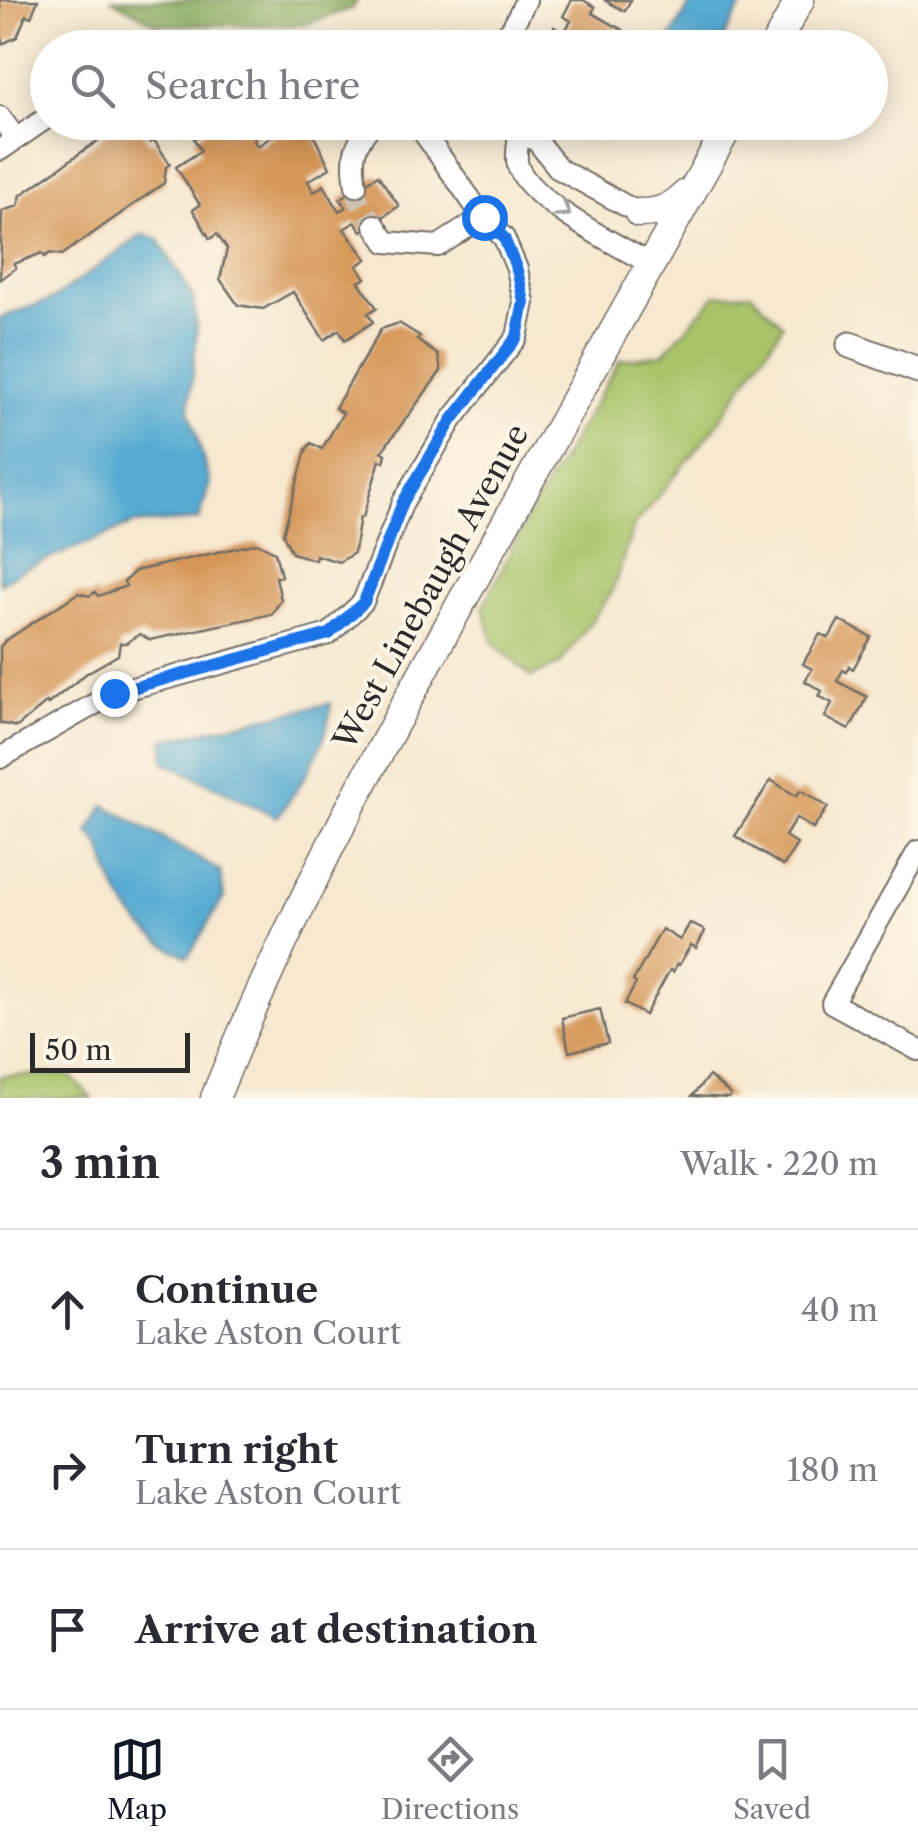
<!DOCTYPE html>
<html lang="en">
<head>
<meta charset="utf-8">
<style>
  body { margin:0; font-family:"Libre Caslon Text",serif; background:#f2f2f3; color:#2b2b33 }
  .scale { position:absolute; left:30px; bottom:25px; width:160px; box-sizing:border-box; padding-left:10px; border:5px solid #2b2b2b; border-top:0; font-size:28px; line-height:35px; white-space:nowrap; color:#2b2b2b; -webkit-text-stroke:8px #fcf5e5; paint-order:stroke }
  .stop { position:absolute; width:30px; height:30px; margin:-22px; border:8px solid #1a73e8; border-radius:50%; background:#fff }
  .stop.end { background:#1a73e8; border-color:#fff; box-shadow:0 2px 10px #0008 }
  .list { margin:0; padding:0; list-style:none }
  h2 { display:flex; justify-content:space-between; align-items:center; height:130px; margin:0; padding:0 40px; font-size:42px }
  h2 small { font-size:32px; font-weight:400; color:#7c7c81 }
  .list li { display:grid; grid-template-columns:65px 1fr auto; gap:30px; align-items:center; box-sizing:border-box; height:160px; padding:0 40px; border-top:2px solid #e1e1e2 }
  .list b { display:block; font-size:38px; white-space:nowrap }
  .list p { margin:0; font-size:32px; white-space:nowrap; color:#7c7c81 }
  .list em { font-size:32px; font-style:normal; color:#7c7c81 }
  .icon { flex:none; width:55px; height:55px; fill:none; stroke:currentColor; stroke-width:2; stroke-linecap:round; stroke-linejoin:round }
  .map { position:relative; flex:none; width:918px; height:1098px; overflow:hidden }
  .search { position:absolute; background:#fff; box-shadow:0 5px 25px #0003; left:30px; right:30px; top:30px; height:110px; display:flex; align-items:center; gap:25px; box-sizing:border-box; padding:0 35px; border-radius:55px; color:#7c7c81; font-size:38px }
  .sheet { height:610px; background:#fff }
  nav { display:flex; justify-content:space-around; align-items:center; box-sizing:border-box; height:140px; border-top:2px solid #e1e1e2; background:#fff; font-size:28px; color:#7c7c81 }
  nav a { display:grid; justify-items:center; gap:5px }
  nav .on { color:#111827 }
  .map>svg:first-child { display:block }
  .green { fill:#a8c46b; stroke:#6a784b; stroke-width:2.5 }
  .forest { fill:#86aa5f; stroke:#586a45; stroke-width:2.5 }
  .water { fill:#56abd2; stroke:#406b7e; stroke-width:2.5 }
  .building { fill:#d59759 }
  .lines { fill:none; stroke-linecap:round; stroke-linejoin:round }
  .minor-tunnel { stroke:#cec2af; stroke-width:20; stroke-dasharray:20 10; stroke-linecap:butt }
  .minor-casing { stroke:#726d65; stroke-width:24 }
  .tertiary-casing { stroke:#726d65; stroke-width:29 }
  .secondary-casing { stroke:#726d65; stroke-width:31 }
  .minor { stroke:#fff; stroke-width:20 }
  .tertiary { stroke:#fff; stroke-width:25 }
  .secondary { stroke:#fff; stroke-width:28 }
  .oneway { stroke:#a0a0a0 }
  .route { stroke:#1a73e8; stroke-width:12 }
  .labels { text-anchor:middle; stroke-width:8; stroke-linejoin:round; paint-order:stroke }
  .street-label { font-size:32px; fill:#2b2b2b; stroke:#fcf5e5 }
</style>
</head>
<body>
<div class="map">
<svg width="918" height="1098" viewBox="0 0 918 1098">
  <rect width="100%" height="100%" fill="#fcf5e5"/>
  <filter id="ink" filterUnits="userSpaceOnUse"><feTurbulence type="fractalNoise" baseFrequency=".01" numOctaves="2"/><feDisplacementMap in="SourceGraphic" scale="20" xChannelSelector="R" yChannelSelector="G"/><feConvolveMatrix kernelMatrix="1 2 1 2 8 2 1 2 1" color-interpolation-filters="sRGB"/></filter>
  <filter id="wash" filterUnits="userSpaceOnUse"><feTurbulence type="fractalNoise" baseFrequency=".0048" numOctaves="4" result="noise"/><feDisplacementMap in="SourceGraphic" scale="40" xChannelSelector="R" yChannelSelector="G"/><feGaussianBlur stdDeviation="2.25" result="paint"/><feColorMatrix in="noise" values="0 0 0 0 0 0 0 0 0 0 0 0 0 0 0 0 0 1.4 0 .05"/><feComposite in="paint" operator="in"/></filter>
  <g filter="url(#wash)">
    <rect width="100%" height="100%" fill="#f7e8d0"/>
    <path class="green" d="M751,293L783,325L713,430L634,525L612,592L560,664L531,677L494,643L483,607L526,520L620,360L663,354L716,295Z
      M68,1074L92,1098H0V1076Z"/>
    <path class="forest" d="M113,0H357L353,8L304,25H158Z"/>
    <path class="water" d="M693,0H745L718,47H665Z
      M143,234L158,239L193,297L197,332L189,409L210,483L199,520L133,524L22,570L0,584V318L53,299Z
      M331,703C329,743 301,786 277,817L165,762L164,740Z
      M105,805L220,871L224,897L188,957C149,940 124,913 109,872C103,855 103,845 88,832Z"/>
    <g id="blocks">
      <path class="building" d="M0,0H38L31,17L26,15L17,37L2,44Z
        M572,0H583L595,7L592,13L637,38L632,48H596L565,31L571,21L563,16Z
        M604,0H631L625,11Z
        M554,27L575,39L571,45L577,48H543Z
        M116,122L137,124L150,143L154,140L170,164L166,167L164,183L62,255L50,253L45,257L42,253L14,264L16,268L0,280L2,211L18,206L21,195L100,139Z
        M207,122H259L254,141L258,146L293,122L303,134L311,130L330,168L308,181L314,192L324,185L339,211L346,207L340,199L378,175L399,206L362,231L355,222L344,229L367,259L357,266L366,278L359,282L377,308L368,313L373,322L345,340L339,330L324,340L293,292L263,309L238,305L220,279L227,249L217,234L210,239L193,210L200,205L176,167L201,151L194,139L205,131Z
        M399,323L420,336L417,340L438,355L441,371L382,451L386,454L384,462L380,460L363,517H360L354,553L339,562L316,555L315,560L292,553L283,534L306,450L311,443L322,449L343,413L335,408L381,329Z
        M257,543L275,552L281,576L276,577L281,600L272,614L150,640L140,634L126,643H120L118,655L87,673L48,704L47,702L17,727L0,723V647L5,641L78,593L90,596L95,592L98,596L126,586L124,582L135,571Z
        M839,620L871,637L853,669L849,666L846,672L843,670L837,681L867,697L849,730L825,717L832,703L819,696L822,691L805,681L812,669L803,664L820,634L829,638Z
        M771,780L796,796L801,790L828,807L813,829L796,818L785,836L797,844L783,866L735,836Z
        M690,923L705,931L696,948L691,945L679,965L677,964L673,972L670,970L645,1015L625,1004L636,983L633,981L662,929L680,940Z
        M600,1009L608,1043L569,1052L562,1018Z
        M709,1076L731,1095L729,1098L692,1096Z"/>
    </g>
  </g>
  <g filter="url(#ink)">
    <use href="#blocks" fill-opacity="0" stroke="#726d65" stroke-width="2.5"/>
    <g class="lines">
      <path class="minor-tunnel" d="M356,186L358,200L375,225"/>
      <defs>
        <path id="minor" d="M494,48L512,28L526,0
          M0,117L16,139
          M416,122L483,217
          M512,124L519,134L536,140L559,169L639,213
          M519,134C518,144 515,156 518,166C530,202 617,245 651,264
          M0,150L48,117
          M356,186C351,155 353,145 374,122
          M0,758L114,693L329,634L363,602L403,502L452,420L517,337L524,302L517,269L504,238L483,217L438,246L386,242L375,225
          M918,851L832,1003L918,1050"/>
        <path id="tertiary" d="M850,345L918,370"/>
        <path id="secondary" d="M773,48L800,0
          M639,213C660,213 671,208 686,194
          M215,1098C291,908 390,730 490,551C571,408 650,265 731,122"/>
      </defs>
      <use href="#minor" class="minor-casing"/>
      <use href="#tertiary" class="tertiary-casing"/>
      <use href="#secondary" class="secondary-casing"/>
      <use href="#minor" class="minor"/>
      <use href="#tertiary" class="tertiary"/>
      <use href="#secondary" class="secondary"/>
    </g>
    <defs><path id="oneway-chevron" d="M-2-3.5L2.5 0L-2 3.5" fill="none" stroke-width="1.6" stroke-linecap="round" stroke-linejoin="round" transform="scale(2.5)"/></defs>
    <use class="oneway" href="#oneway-chevron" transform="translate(564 211) rotate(33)"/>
  </g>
  <g class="lines" filter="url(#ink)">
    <path class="route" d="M114,693L329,634L364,602L403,502L452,420L517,337L524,302L517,270L504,238L484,217"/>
  </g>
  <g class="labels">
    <g class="street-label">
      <text transform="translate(431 587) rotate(-61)" y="11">West Linebaugh Avenue</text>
    </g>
  </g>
</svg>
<div class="scale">50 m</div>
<div class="stop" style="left:484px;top:217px"></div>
<div class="stop end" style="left:114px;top:693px"></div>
<div class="search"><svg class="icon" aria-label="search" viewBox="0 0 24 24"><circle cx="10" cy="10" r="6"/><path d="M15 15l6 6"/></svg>Search here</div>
</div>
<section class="sheet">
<h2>3 min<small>Walk · 220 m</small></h2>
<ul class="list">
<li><svg class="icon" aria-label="ahead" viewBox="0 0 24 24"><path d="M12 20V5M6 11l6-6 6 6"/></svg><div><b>Continue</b><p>Lake Aston Court</p></div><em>40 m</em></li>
<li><svg class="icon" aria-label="right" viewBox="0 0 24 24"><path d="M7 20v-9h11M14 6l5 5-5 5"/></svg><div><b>Turn right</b><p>Lake Aston Court</p></div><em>180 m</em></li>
<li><svg class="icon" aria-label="arrive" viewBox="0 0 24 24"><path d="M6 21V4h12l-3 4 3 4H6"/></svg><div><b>Arrive at destination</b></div></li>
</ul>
</section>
<nav>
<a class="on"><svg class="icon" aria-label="map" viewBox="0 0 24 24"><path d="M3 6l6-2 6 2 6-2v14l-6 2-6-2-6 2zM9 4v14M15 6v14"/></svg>Map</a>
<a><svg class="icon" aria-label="directions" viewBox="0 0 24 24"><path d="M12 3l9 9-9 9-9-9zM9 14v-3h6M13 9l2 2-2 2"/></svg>Directions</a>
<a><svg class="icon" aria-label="saved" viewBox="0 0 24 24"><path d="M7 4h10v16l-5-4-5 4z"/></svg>Saved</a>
</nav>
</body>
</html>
